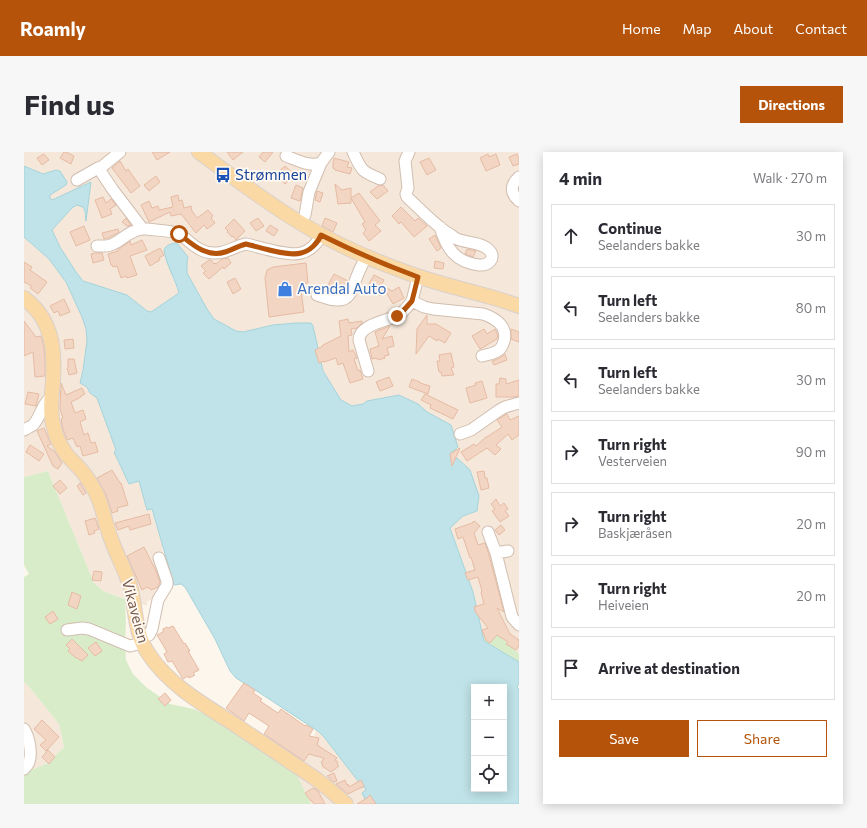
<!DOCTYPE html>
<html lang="en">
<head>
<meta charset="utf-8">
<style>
  body { margin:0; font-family:Commissioner,sans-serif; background:#f7f7f7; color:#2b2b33 }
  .controls { position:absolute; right:12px; bottom:12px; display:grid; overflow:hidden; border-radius:0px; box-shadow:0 2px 10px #0003 }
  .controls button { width:36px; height:36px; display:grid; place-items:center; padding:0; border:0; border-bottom:1px solid #e1e1e2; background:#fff; color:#2b2b33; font:20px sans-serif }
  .stop { position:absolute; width:12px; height:12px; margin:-9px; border:3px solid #b45309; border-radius:50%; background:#fff }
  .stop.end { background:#b45309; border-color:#fff; box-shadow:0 1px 4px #0008 }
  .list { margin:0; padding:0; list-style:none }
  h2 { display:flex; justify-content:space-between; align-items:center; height:52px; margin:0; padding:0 16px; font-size:17px }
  h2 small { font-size:13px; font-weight:400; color:#7c7c81 }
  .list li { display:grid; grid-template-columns:26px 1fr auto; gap:12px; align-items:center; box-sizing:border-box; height:64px; margin:0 8px 8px; padding:0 8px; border:1px solid #e1e1e2; border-radius:0px }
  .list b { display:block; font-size:15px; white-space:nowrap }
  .list p { margin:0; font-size:13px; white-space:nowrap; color:#7c7c81 }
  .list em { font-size:13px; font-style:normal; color:#7c7c81 }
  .actions { display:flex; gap:8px; padding:12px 16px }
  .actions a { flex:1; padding:9px 0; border:1px solid #b45309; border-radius:0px; text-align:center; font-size:14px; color:#b45309 }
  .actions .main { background:#b45309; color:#fff }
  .icon { flex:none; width:22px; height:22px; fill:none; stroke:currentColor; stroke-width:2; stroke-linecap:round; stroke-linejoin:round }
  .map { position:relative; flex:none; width:495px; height:652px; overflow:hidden; border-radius:0px }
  header { display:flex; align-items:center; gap:24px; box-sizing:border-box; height:56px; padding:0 20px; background:#b45309; color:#fff }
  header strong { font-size:19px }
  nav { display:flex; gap:22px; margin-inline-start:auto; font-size:14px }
  .intro { display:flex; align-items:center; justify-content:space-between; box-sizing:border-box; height:96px; padding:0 24px }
  h1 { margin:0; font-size:28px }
  .button { padding:10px 18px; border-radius:0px; background:#b45309; color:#fff; font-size:14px; font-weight:700 }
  main { display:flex; gap:24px; padding:0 24px }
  aside { flex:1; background:#fff; border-radius:0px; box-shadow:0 2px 10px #0003 }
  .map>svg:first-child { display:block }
  .residential { fill:#f5e8da }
  .green { fill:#d8ecc9 }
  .water { fill:#bfe3e8; stroke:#a5d3da; fill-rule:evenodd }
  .building { fill:#f3d5c3; stroke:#e6bba3 }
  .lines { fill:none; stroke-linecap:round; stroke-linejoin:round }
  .minor-casing { stroke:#d1beb0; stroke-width:13 }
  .major-casing { stroke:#dad1cd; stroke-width:16 }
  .minor { stroke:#fff; stroke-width:11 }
  .major { stroke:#fbd9a5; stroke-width:14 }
  .route { stroke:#b45309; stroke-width:5 }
  .labels { text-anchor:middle; stroke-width:3.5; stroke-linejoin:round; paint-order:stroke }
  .transit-label { font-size:15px; fill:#164399; stroke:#fffaf3; text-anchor:start }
  .shop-label { font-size:15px; fill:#366cbe; stroke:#fffaf3; text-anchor:start }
  .street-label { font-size:15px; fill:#7a5c4d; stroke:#fffaf3 }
</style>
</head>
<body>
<header>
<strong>Roamly</strong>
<nav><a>Home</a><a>Map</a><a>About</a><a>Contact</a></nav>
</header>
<div class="intro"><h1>Find us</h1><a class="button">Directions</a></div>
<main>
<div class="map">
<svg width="495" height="652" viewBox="0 0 495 652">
  <rect width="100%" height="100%" fill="#fdf6ec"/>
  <path class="residential" d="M0,0H495V502L475,483L459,485L449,440L426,375L439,364L453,359L427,309L426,302L427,273L403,260L394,252H339L328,254L317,248L299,219L288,172L272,171L249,173L219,180L212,179L190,167L183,157L163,121V110L164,105L147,122L153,135L155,141L127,160L123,159L103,143L59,129L52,120L36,95L28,78L48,56L54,53L59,55L61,59L62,67L67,30L28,48L26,46V43L41,33L32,18L19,22L0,14Z
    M0,85L25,107L42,130L58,165L62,177L63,189L59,218L56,231L63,235L66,241L73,246L92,298L90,300L105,332L115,329L123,358L127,357L138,393L143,433L130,447L123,449V454L79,439L70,431L24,319L0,325Z
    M0,530L6,536L35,572L40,595L24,611L0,621Z
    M292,578L300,585L334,629L337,636L340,634L342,638L338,641L346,643L348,652H287L271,619L265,616L287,596Z"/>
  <path class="green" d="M24,319L70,431L79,439L101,447L102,471L101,492L102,508L109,522L122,535L146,552L170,557L194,569L271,619L287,652H0V621L24,611L40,595L35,572L6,536L0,530V425L5,422L0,413V325Z
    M475,483L495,502V510L460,489L459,485Z"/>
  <path class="water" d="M0,14L19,22L32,18L36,19L43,30L42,33L26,43V46L28,48L67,30L62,69L61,59L59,55L53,53L48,56L28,78L36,95L52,120L59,129L103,143L123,159L127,160L155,141C151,126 142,113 140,98C142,93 148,91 153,91L164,105L163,110V121L183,157L190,167L212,179L219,180L249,173L272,171H287L289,174L299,219L317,248L328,254L339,252L343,249L375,243L394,252L403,260L427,273L434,295L426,302L428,308L433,306L446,318L455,344L453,359L439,364L426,376L449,440L460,489L495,510V532L493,535L495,537V652H348L346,644L341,647L338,641L342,638L340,634L337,636L334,629L300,585L295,580L236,541L212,526L206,519L191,487L161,435L157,432L150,433L128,357L123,358L115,329L105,332L90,300L92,298L73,246L66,241L63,235L56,231L59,218L63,189L62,177L58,165L42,130L25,107L0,85ZM450,535H480V637H450Z"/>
  <path class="building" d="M40,0H42L50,4L47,12L36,6Z
    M128,0H146L133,8Z
    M203,0H219L209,8Z
    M239,0H249L241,10L235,5Z
    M20,2L25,8L18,13L13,6Z
    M464,2L465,5L472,2L476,13L462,19L456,6Z
    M493,2L495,7V12L489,14L485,5Z
    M310,6L325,10L323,15L328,16L326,22L311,18V17L309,16V11Z
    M405,6L412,18L403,23L396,10Z
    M96,9L102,19L104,17L116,34L107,41L88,16Z
    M261,14L271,23L261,32L252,22Z
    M132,24L136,30L125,39L120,33Z
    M311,32L318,38L327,36V51L314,52Z
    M272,33L279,36L276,49L267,46Z
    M359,33L364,39L353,47L346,40L354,34Z
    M293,39L299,41L296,50L291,48Z
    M335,41L356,69L351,73L357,79L345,89L339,81L342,78L338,72L341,70L327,46Z
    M154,43L155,49L158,48L160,56L167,54L168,59L173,66L184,58L189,64L187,66L191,71L183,77L180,73L172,81L157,62L147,64L146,60L125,70L117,53L125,49L128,56L134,54L135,58L149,55L147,45Z
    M79,45L82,51L87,47L92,53L86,57L88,62L78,66L71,48Z
    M377,55L391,69L394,66L403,74L390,85L377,70L375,72L368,64Z
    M102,66L107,73L104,74H103L98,70Z
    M234,66L240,74L232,79L226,71Z
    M301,66L313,71L309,80L298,74Z
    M210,67L221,79L212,88L209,84L208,85L203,80L204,79L201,76Z
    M246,73L254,78L250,84L242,79Z
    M60,74L66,88L52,94L46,80Z
    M94,77L95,80L92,82L84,86L80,87L78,81Z
    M411,83L417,96L413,99L405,87Z
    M118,88L123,98L106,104L113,123L103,126L102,124L97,126L93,114L89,115L88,113H87L84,102L94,99V98L106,89L107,93Z
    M136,96L140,103L135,106L136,108L126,114L121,104Z
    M443,97L452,99L449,105L441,102Z
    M71,101H78L80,108L69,111L67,102Z
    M204,106L207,111L200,117L199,115L185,127L179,121L182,119L177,114L185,108H187L190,112L191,111L192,112L198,107Z
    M411,109L420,111L419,117L410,116Z
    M0,110L8,115L6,118L23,130L14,142L6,136L8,134L0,130Z
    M282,111L284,131L276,132L280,160L245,165L241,126L243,118L249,115Z
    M310,122L324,129L319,140L304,133Z
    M350,123L360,128L357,133L368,139L375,135L380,146L369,152L361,138L357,144L352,141V142L342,137Z
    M211,126L217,137L209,142L203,130Z
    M40,147L46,160L36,164L34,159L30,161L26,154Z
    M403,163V172H412L427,181L421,191L414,187L413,189L405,184L392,202L393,177Z
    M324,167L325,171L338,169V171L333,176L327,177L328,183L324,184L325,200L329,198L333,206L330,207L334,219L336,218L339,227L326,231L319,211L314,213L312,206L300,210V209L295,211L291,198L299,194V193L317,184L315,169Z
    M0,169L12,185L17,184L20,195L21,205V224L11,225L9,200L0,204Z
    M366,174L358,187L368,184L370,194L363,196L365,203L360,204L361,206L354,208L353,206L348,207L346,197L355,194L351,180Z
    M460,177L463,182L471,177L474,184L473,187L456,197L448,184Z
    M487,177L495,180V190L487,187Z
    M49,187L50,196L41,197L40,188Z
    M427,201L430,215L427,216L430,223L418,224L417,220H415L413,209H416L415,203Z
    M481,202L483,208L470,213L468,209L476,206Z
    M44,207H50L53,221L45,223L43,216H44Z
    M365,225L369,234L356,239L352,230Z
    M476,226L482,227V232L495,228V244L489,245H472V232H475Z
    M388,227L396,230V231L406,234L404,242L385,235Z
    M458,229L463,246L446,251L442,236L452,233L451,231Z
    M37,231L42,243L58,236L61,242L57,244V245L47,250L51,261L59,258L62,267L56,270L60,283L64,281L67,291L71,290L74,300L59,304L56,294L53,295V293H52L49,286L43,288L39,277L37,267L39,266L36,257Z
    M4,240L15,242L12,254L1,252Z
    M401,242L434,258L429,267L406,256L407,253L397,248Z
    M483,262L486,268L495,264V283L488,288L484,282L472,293L477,297L471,303L463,296L443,309L437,300L450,292L452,294L462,285H463L478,275L473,268Z
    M20,276L27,292L23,294L31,300L38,311L34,317L29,314L13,279Z
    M6,293L20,302L15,309L2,300Z
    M436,296L428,314L426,302Z
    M88,318L96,331H97L104,353L93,356L94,359L88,361L82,343L73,326Z
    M460,319L461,326H463L465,336L457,338L453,320Z
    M36,328L43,336L36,342L29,334Z
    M56,331L62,341L59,343L53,334Z
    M472,347L476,354L480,351L484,357L481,359L485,364L476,370L468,359L471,357L467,352Z
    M125,362L127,372L106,378L105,374L94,378L91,371Z
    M71,366L75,377L70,379L71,381L65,383L61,369Z
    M450,369L456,374L450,381L454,393L461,391L465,403L480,460L473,456L486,482L495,488V494L492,498L482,492L484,490L473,483L466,491L462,488L458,478L464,476L452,461L450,455L460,452L457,440L458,439L454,425L444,428L441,421L451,418L447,405L446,406L439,385L434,387L431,377L448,371Z
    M477,373L481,378L475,383L471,378Z
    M120,395L132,419L136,430L134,435L127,438L126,436H124L123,435L118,438L103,404Z
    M70,419L78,420L77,429L68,428Z
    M48,440L57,444L53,457L44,453Z
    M29,459L34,467L26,472L21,465Z
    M149,474L160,492L161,491L166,499H164L175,518L169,521L171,523L165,526L164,524L159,527L148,509L144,510L140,502L143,500L133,483L139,480V477L143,475L144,476Z
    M48,487L64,503L58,509L53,506H52L44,499L46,497L42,493Z
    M72,490L78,499L71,504L64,496Z
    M220,531L231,538L229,541L238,547L236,549L254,561L257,557L281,574L282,573L289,577L285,584L295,586L293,593L313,606L311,608L314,610L313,612L315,614L307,620L298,614L299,612L297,611L300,606L285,602L280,609L240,582L245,574L225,561L220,569L202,556Z
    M141,541L147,548L141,554L134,547Z
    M18,568L35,585L22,599L16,593L22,588L10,577Z
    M24,598L31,605L25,612L18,605Z
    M310,621L313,629L310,630L303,624Z
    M321,628L323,633L324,632L325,635L337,628L340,634L324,642L312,632Z
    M289,636L294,639L301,652H290L288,649H287L281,641Z
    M346,643L352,652H333L343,646Z"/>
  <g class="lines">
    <defs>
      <path id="minor" d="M329,0C338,19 337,19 356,27
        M385,0L381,9L384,36L382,42L383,45C396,57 408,70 422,80C426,82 429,85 433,87C442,91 457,90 465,98C473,106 464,114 455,113C431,110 423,97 416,75
        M262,4C273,8 285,15 297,11L305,0
        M75,17L89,38L118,76V77H123C131,78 147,79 154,81C157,82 159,85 162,87C171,95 180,102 192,101C203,101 211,94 222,92C236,95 264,105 277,101C286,99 294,91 297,83
        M495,25C486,33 486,41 495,49
        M53,28L74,16L75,17L96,0
        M281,63L285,40L297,11
        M73,94C79,94 84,95 89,92C100,87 104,79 118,77
        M394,125L388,149L400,155L409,157L459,162C471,166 484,174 480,189C479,192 478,195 476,197C471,202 464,202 458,204
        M293,143C300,145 307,149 315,148C328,148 329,132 334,122C336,116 340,110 342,104
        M344,219L335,188C335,173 362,169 373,164C379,161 384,154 388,149
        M0,278C3,276 6,275 9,273C16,266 19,250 27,246
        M436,282L447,278L474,259L481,255L495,251
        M464,380L472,401L488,465L495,473
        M472,401L484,399
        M43,478L58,476L65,477L106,494L118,491
        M115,485L125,483L128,477L134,448L143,433V429L135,406
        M0,577C5,585 9,603 4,612C3,614 1,615 0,617"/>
      <path id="major" d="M175,0C208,24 240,49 275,70C307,90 343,106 379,119C417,134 457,140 495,154
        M0,146C28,167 31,196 29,228C28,244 25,260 30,276C32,285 37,295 43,303C47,308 53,313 57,318C63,325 68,333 72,341C79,355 81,370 86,384C92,402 102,419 107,437C112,459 111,482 124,501C144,532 177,551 207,570C235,589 264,608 292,627L305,637L322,652"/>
    </defs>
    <use href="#minor" class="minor-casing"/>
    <use href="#major" class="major-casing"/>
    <use href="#minor" class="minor"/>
    <use href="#major" class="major"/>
  </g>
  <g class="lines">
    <path class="route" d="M155,82C168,92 182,106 201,100C208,98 214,94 222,92C235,95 264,105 277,101C286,99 294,91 297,83C329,99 361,113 394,125L388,149L379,159L373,164"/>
  </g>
  <defs>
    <symbol id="bus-bare" viewBox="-9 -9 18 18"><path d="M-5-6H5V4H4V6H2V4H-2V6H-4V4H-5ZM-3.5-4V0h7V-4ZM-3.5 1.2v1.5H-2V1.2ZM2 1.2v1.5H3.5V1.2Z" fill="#1a4fb4" stroke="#fffaf3" stroke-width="2.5" paint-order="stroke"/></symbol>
    <symbol id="shop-bare" viewBox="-9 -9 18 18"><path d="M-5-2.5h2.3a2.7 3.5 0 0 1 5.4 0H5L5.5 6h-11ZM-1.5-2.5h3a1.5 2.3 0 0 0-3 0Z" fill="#3f7fe0" stroke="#fffaf3" stroke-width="2.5" paint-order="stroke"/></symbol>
  </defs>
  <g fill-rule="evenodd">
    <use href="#bus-bare" x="188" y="12" width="22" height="22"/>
    <use href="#shop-bare" x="250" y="126" width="22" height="22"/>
  </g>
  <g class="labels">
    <g class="transit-label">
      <text x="211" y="28">Strømmen</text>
    </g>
    <g class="shop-label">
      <text x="273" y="142">Arendal Auto</text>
    </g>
    <g class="street-label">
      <text transform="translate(111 459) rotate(75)" y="5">Vikaveien</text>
    </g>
  </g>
</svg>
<div class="controls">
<button>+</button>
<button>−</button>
<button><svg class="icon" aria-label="locate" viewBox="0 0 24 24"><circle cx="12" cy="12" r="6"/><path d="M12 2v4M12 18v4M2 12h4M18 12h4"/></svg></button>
</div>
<div class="stop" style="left:155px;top:82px"></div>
<div class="stop end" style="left:373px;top:164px"></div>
</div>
<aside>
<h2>4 min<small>Walk · 270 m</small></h2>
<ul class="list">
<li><svg class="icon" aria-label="ahead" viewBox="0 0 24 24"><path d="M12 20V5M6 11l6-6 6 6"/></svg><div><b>Continue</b><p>Seelanders bakke</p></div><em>30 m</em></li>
<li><svg class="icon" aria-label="left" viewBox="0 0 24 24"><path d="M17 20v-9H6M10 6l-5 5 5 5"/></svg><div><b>Turn left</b><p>Seelanders bakke</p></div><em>80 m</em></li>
<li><svg class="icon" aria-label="left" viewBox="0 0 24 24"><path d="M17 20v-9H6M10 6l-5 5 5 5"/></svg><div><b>Turn left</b><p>Seelanders bakke</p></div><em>30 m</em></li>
<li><svg class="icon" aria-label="right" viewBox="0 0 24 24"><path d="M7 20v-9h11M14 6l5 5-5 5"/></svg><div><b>Turn right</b><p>Vesterveien</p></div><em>90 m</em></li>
<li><svg class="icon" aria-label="right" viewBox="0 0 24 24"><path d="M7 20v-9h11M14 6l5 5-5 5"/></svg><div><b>Turn right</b><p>Baskjæråsen</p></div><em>20 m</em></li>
<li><svg class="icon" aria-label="right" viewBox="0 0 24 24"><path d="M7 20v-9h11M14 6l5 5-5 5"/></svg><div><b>Turn right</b><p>Heiveien</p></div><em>20 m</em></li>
<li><svg class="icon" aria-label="arrive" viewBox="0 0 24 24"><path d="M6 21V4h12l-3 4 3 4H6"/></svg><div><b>Arrive at destination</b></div></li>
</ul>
<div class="actions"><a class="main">Save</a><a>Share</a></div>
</aside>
</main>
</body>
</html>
